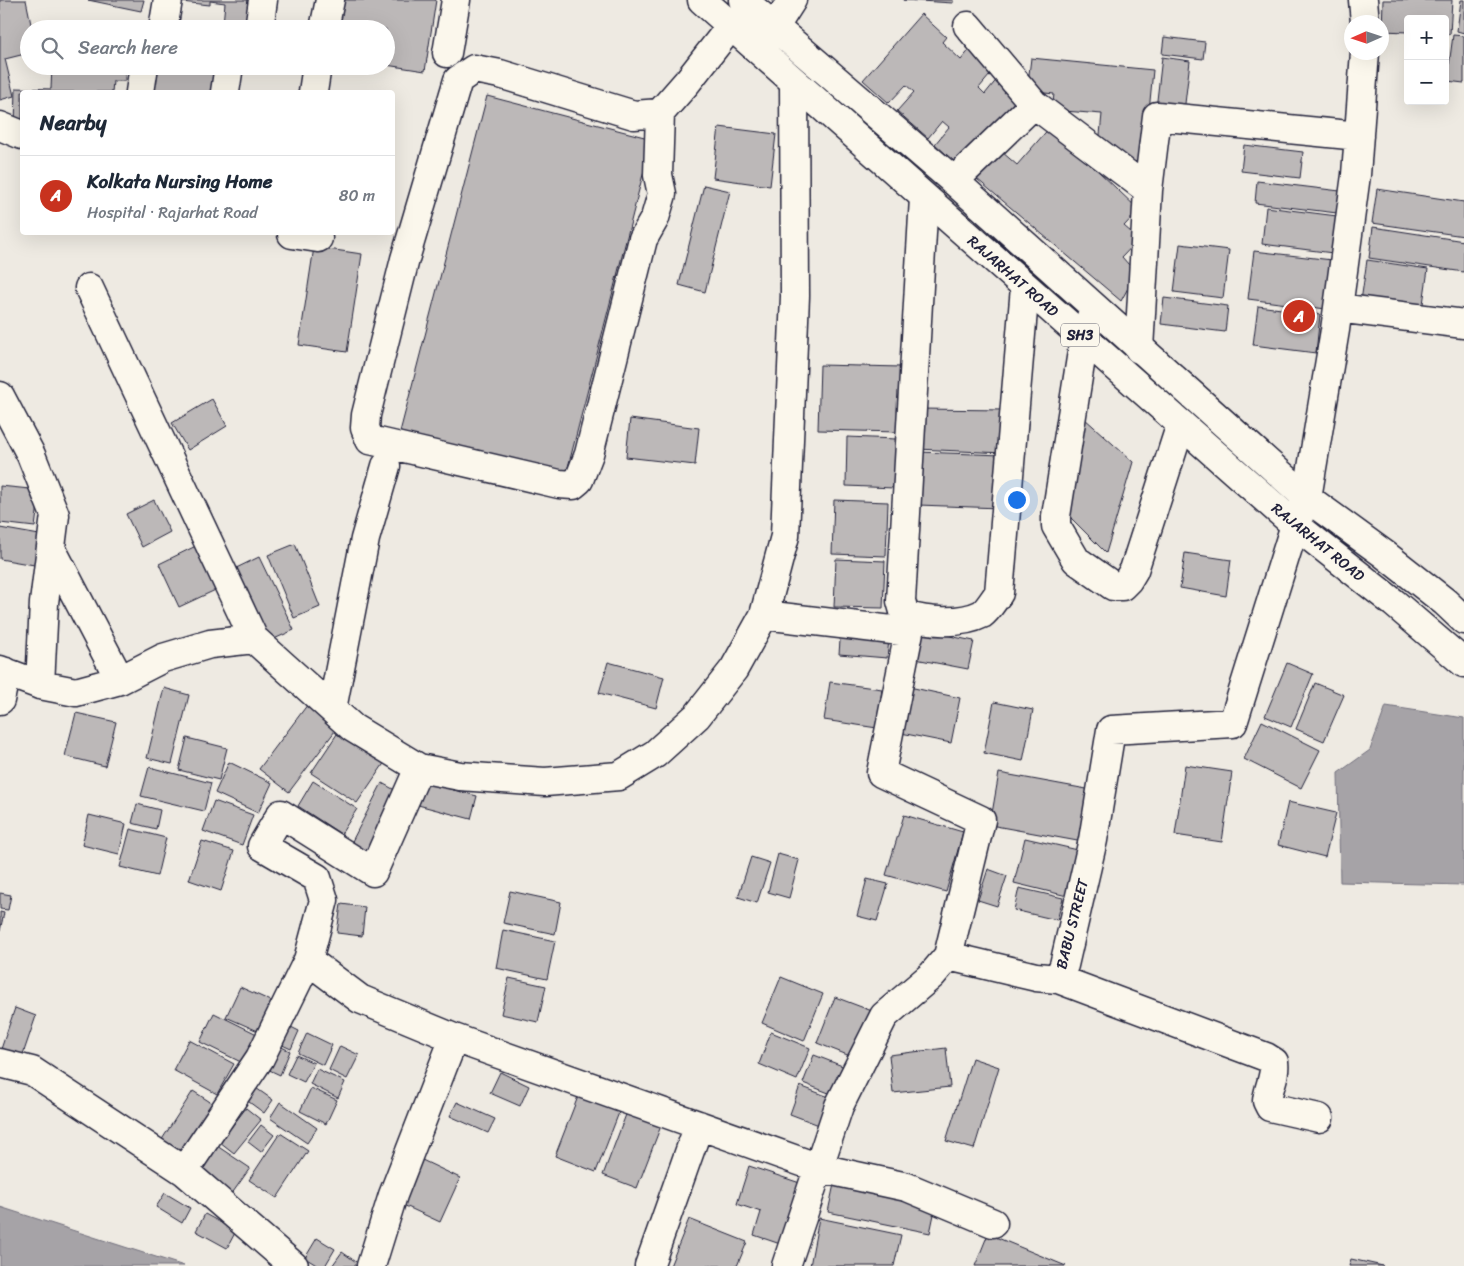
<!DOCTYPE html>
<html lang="en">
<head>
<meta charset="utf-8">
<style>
  body { margin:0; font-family:Sriracha,sans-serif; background:#f6f6f7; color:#1f2937 }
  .controls { position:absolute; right:15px; top:15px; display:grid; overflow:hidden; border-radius:5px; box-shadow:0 5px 20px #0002 }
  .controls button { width:45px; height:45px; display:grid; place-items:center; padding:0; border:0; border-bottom:1px solid #e0e1e3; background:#fff; color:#1f2937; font:25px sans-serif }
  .compass { position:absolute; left:1344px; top:15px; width:45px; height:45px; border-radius:50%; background:#fff; box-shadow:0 5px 20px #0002; rotate:267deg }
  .you { position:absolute; left:1016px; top:499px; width:18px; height:18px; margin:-12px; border:4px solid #fff; border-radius:50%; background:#1a73e8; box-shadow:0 0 0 8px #1a73e833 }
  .badge { display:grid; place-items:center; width:32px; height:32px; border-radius:50%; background:#c8321e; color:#fff; font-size:16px; font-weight:700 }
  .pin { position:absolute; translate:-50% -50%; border:2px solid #fff; box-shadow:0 1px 5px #0006 }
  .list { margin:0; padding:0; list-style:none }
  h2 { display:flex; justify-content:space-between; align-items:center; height:65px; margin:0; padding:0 20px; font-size:21px }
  h2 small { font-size:16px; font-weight:400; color:#747a83 }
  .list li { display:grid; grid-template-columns:32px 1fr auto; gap:15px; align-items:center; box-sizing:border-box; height:80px; padding:0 20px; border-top:1px solid #e0e1e3 }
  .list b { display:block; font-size:19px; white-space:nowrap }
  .list p { margin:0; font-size:16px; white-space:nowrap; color:#747a83 }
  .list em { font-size:16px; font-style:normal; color:#747a83 }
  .icon { flex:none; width:28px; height:28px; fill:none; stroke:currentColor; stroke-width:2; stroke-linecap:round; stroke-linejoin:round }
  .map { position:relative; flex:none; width:1464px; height:1266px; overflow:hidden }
  .search { position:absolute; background:#fff; box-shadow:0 5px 20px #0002; left:20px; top:20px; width:375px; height:55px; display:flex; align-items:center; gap:12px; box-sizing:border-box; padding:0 18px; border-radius:28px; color:#747a83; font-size:19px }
  .panel { position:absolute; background:#fff; box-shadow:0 5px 20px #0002; left:20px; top:90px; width:375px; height:145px; border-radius:5px }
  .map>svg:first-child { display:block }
  .water { fill:#a6a3a7; stroke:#716f7c }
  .building { fill:#bcb8b8; stroke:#22223b }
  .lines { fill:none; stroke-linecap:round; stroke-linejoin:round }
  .minor-casing { stroke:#22223b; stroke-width:31 }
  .major-casing { stroke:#22223b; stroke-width:31 }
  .minor { stroke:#fbf7ec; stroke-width:28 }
  .major { stroke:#fbf7ec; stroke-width:28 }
  .labels { text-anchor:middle; stroke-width:4.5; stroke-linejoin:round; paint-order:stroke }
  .shield { fill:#fbf7ec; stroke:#636270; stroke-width:1 }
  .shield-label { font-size:14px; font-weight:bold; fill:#22223b }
  .street-label { font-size:15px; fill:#22223b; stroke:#fbf7ec }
</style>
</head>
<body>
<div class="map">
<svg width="1464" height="1266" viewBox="0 0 1464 1266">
  <rect width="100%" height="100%" fill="#eeeae2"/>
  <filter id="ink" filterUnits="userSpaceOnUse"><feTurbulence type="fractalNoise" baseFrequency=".02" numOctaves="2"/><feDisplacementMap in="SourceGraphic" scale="10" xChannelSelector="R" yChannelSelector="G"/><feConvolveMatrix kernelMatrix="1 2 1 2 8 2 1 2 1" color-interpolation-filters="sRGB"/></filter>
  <g filter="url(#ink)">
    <path class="water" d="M1386,706L1464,718V885L1340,882L1338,773L1370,750Z
      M0,1207L184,1266H0Z"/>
    <path class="building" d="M0,0H26L32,29H29V53L5,59L14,96L0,100Z
      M88,0H144L141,11Z
      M182,0H260L257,28L223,24L225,3L210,1V5L181,2Z
      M342,0H436L425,71L386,65V29H338Z
      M903,0H953V3Z
      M1383,0H1452L1450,34H1445V19H1408V32L1382,31Z
      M1461,0H1464V33L1457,31Z
      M921,14L946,37L942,42L961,60L971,48L995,69L979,88L985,94L998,78L1019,97L959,166L935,144L949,127L942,121L928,138L897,111L914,92L906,85L889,103L863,80Z
      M1453,35L1464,36V83L1447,81Z
      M1164,37L1205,42L1203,59L1162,54Z
      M1162,57L1190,61L1184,112L1156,109Z
      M1031,58L1153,70L1144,163L1116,160L1099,145L1102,114L1052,110L1054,94L1027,91Z
      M52,66H125V81H113L112,92H22V127H15L16,88L51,89Z
      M153,66H220L216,92H149Z
      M487,96L652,139L566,475L400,432Z
      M1051,126L1139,210L1124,226L1139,239L1122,257L1136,273L1121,301L977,179L1002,152L1017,165Z
      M719,127L776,134L770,186L713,178Z
      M1244,145L1303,152L1300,178L1241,171Z
      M1257,181L1340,191L1337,213L1255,203Z
      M704,185L730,191L705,292L679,285Z
      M1377,189L1464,202V236L1372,223Z
      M1266,207L1337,216L1333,253L1262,244Z
      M1373,227L1464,241V272L1369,258Z
      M1180,244L1229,250L1223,298L1174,292Z
      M314,247L362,254L347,352L299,345Z
      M1254,251L1332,260L1326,309L1248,299Z
      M1367,260L1428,269L1422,311L1361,301Z
      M1164,298L1228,306L1225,332L1161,324Z
      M1258,306L1320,314L1316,353L1253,345Z
      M820,365L901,367L898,432L818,430Z
      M212,399L227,426L188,450L172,423Z
      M919,409L1006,410L1004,453L917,449Z
      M1084,418L1133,462L1106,553L1061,508Z
      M630,419L699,428L695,465L626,457Z
      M847,437L896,439L894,488L846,486Z
      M918,452L1002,455L1000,508L918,505Z
      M0,486L40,490L35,527L0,523Z
      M154,500L170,532L142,547L126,514Z
      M834,500L888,502L886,556L832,554Z
      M0,528L45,536L40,566L0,559Z
      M204,542L224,586L179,607L159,564Z
      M295,544L320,607L294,618L268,555Z
      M1185,553L1231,560L1226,596L1180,588Z
      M259,557L294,630L263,644L228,572Z
      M836,559L885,561L883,608L834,607Z
      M841,627L890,631L887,658L839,654Z
      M915,629L974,641L968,669L910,658Z
      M608,662L664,677L656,708L599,693Z
      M1287,663L1313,674L1291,727L1265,716Z
      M830,682L882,689L877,728L824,720Z
      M1315,683L1344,695L1324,741L1296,729Z
      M900,685L960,698L951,743L891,731Z
      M164,688L189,695L172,764L147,758Z
      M994,702L1033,710L1023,761L984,753Z
      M308,704L338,727L289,792L259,769Z
      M76,713L116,722L105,766L65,756Z
      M1262,721L1320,750L1301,788L1244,759Z
      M339,731L385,762L357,803L311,773Z
      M187,738L227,748L219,780L179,770Z
      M229,762L272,783L258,813L215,793Z
      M1185,765L1232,772L1222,842L1175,835Z
      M149,767L211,783L204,811L141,796Z
      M999,773L1092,790L1083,842L990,825Z
      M313,781L357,809L341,834L298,806Z
      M423,782L477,796L471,819L418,805Z
      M382,783L402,794L367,862L347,851Z
      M214,801L253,815L242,845L203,831Z
      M1288,802L1336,813L1325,857L1278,845Z
      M137,804L160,810L156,829L132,823Z
      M89,815L126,824L119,854L82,845Z
      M904,815L963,832L946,892L886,875Z
      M130,829L166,838L157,876L120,867Z
      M1025,838L1078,850L1067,896L1014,883Z
      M202,841L234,851L221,891L189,880Z
      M778,854L799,860L789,898L768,892Z
      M751,857L770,863L757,903L738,897Z
      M988,869L1007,876L997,906L978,900Z
      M867,879L888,884L877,921L857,916Z
      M1019,888L1063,898L1057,920L1014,910Z
      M510,891L561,902L555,934L503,923Z
      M0,893L11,895L8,910L0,909Z
      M341,904L365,907L362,936L337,933Z
      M0,912L4,913L0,931Z
      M503,930L555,941L547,979L496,968Z
      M781,977L823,994L804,1041L762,1023Z
      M509,978L546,986L538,1022L501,1014Z
      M240,987L280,1005L267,1035L226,1017Z
      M835,997L872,1011L855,1058L817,1043Z
      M15,1008L36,1016L21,1060L0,1052Z
      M214,1013L263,1037L249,1066L200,1042Z
      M285,1024L299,1031L291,1049L276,1042Z
      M771,1032L810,1048L797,1080L759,1064Z
      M307,1033L332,1045L323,1065L298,1053Z
      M189,1040L234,1064L217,1094L173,1070Z
      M275,1044L290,1051L280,1075L263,1067Z
      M340,1046L359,1055L347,1079L329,1070Z
      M946,1048L950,1087L893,1093L889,1055Z
      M296,1055L314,1063L304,1082L287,1074Z
      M814,1055L845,1067L834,1095L803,1083Z
      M972,1058L999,1067L974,1149L946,1141Z
      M317,1069L345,1082L338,1098L310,1084Z
      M500,1072L529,1086L520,1106L490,1093Z
      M253,1086L273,1100L264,1113L245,1099Z
      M800,1086L829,1097L819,1125L790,1114Z
      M311,1088L337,1100L326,1124L300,1111Z
      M193,1091L215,1105L183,1156L161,1141Z
      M579,1094L620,1110L596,1172L555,1156Z
      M280,1102L317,1128L307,1143L270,1118Z
      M457,1102L495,1119L488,1133L450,1116Z
      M630,1104L664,1118L637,1188L603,1175Z
      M246,1108L261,1120L234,1153L220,1142Z
      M261,1125L274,1135L261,1152L248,1142Z
      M280,1133L308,1151L277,1198L249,1180Z
      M211,1142L250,1168L231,1195L193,1169Z
      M420,1159L460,1178L440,1222L399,1203Z
      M749,1166L806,1185L786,1246L754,1235L761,1212L737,1204Z
      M834,1184L936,1205L930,1233L828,1212Z
      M165,1193L190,1208L182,1223L156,1207Z
      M205,1214L236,1231L227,1248L196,1231Z
      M819,1218L901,1235L894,1266H810Z
      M689,1219L747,1242L737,1266H670Z
      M988,1234L1066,1266H975Z
      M317,1238L335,1249L325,1266H318L305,1258Z
      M342,1252L362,1266H332Z
      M1351,1259L1383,1266H1349Z"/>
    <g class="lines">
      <defs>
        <path id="minor" d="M1363,0L1365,22
          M968,26L1034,104
          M163,29L168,0
          M259,29L263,0
          M324,29L330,0
          M762,47L792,0
          M447,53L456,0
          M140,92L144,66
          M225,92L229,66
          M313,92L317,66
          M660,113L634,115L500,74L474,69L458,80L405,259L366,415L365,428L370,440L559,484L573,485L579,480L589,454L643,239L655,218L662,194L658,175L660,113L688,81L731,26
          M0,126L22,135
          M954,181L1034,104L1148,190
          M924,198L901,601L905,615C927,622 960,625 982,614C988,610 994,599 999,593L1025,287
          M292,232V234L318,238
          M89,288L254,639
          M1094,308L1084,339L1056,516V526L1076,560L1113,586H1122L1128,580L1134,570L1181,424
          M1338,308L1464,324
          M1139,349L1148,190L1157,116L1359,136
          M0,396L31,455L55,515L44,603L40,685
          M51,548L120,680
          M764,615L909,632L881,773L981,820L948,956
          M0,670L40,685L76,692L120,680L163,658L210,644L254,639L353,728L419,768L460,776L545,782L619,776L655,754L697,716L734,669L764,615L785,536L795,296L794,82
          M0,700L6,672
          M332,709L365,539L386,466
          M419,768L373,872L281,814L262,846L317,878L324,900L308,960L360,999L454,1038L819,1168L907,1187L993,1223
          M1058,979L1266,1057L1274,1062C1276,1076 1268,1088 1267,1101L1270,1107L1319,1118
          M0,1063L32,1071L184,1171L260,1058L308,960
          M184,1171L294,1266
          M371,1266L393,1195L454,1038
          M649,1266L699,1125
          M786,1266L839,1106L884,1016L932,975L948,956L1036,977L1058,979L1064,965L1093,840L1111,730L1233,723L1295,525L1307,498L1335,330L1356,175L1365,52"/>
        <path id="major" d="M702,0L1295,525L1394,603L1464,663
          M743,0L954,181L1307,498L1384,554L1445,602L1464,620"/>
      </defs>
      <use href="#minor" class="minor-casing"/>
      <use href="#major" class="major-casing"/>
      <use href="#minor" class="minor"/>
      <use href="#major" class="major"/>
    </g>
  </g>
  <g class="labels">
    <rect class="shield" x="1061" y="323.5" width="38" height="23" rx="4"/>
    <g class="shield-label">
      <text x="1080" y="340">SH3</text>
    </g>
    <g class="street-label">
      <text transform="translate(1013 276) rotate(41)" y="5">RAJARHAT ROAD</text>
      <text transform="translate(1318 542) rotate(39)" y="5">RAJARHAT ROAD</text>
      <text transform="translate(1072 924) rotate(-76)" y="5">BABU STREET</text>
    </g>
  </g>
</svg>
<div class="controls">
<button>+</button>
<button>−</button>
</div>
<svg class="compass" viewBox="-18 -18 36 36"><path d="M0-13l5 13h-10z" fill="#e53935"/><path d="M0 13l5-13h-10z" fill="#747a83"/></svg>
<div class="you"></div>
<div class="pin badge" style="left:1299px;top:316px">A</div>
<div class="search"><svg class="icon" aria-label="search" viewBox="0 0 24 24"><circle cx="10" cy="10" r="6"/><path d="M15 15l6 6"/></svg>Search here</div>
<section class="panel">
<h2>Nearby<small></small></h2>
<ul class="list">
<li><span class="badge">A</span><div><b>Kolkata Nursing Home</b><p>Hospital · Rajarhat Road</p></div><em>80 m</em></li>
</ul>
</section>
</div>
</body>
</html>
